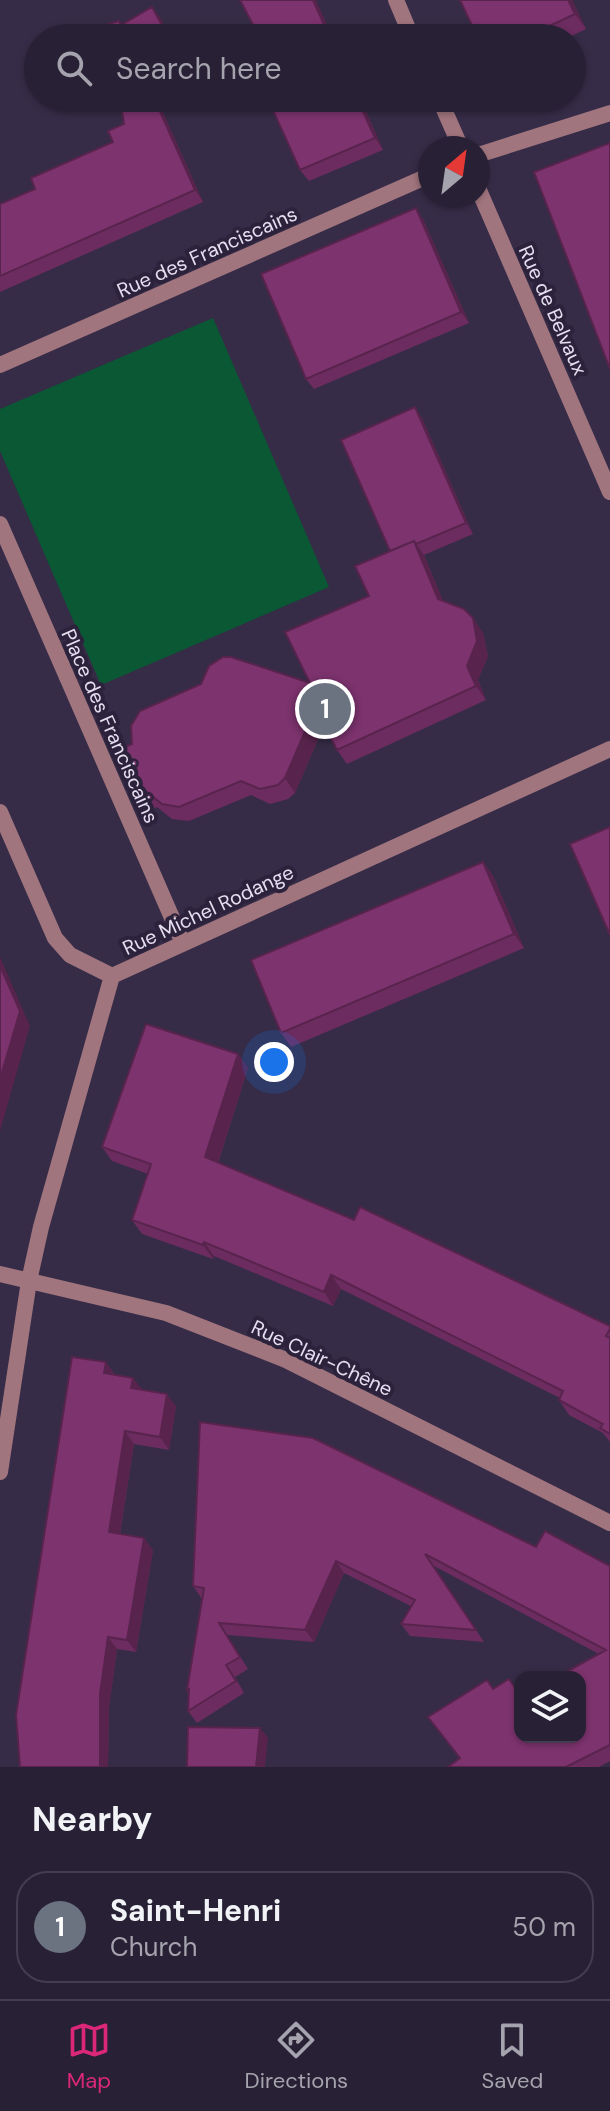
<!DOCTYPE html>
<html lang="en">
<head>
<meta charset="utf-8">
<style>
  body { margin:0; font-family:"DM Sans",sans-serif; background:#30293d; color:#f1f3f6 }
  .controls { position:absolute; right:24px; bottom:24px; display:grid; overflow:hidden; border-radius:16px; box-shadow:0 2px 6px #0004 }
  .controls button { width:72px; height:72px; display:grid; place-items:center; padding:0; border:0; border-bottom:2px solid #443e50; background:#282135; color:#f1f3f6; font:40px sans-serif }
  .compass { position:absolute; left:418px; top:136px; width:72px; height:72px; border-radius:50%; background:#282135; box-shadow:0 2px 6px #0004; rotate:29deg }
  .you { position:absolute; left:274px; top:1062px; width:28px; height:28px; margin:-20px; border:6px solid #fff; border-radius:50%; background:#1a73e8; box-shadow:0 0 0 12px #1a73e833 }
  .badge { display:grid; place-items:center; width:52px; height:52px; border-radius:50%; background:#db2777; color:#fff; font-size:26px; font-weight:700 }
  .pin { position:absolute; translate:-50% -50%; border:4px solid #fff; box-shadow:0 2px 8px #0006 }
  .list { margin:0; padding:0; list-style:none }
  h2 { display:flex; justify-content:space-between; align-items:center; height:104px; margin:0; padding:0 32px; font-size:34px }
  h2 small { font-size:26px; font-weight:400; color:#a5a3ad }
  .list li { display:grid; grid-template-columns:52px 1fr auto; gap:24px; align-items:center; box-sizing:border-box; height:112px; margin:0 16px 16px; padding:0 16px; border:2px solid #443e50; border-radius:32px }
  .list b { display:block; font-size:30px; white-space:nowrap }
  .list p { margin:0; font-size:26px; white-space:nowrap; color:#a5a3ad }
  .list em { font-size:26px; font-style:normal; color:#a5a3ad }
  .icon { flex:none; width:44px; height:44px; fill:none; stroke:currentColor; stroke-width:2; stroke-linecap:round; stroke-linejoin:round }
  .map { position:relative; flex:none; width:610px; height:1767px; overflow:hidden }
  .search { position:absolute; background:#282135; box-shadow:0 2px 6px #0004; left:24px; right:24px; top:24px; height:88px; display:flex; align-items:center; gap:20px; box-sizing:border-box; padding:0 28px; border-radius:44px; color:#a5a3ad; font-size:30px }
  .sheet { height:232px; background:#282135 }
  nav { display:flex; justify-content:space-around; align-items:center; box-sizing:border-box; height:112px; border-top:2px solid #443e50; background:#282135; font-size:22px; color:#a5a3ad }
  nav a { display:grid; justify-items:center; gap:4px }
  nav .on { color:#db2777 }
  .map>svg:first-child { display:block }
  .green { fill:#0a5834 }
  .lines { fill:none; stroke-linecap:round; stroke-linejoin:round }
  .pedestrian { stroke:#a1757e; stroke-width:16 }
  .minor { stroke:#a1757e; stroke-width:16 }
  .tertiary { stroke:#a1757e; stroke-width:16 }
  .wall { fill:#6c2c5f }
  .shaded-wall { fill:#58244d }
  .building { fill:#7d336e; stroke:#58244d; stroke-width:2 }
  .labels { text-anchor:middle; stroke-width:8; stroke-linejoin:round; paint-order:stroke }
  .street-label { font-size:20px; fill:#e5dff0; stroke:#2c223c }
</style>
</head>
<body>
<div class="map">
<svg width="610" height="1767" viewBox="0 0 610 1767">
  <rect width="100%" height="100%" fill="#362c47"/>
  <path class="green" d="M213,318L329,587L101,685L0,451V409Z"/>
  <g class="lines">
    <path class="pedestrian" d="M67,677L183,943"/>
    <path class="minor" d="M478,155L610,113
      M0,365L430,175
      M0,524L67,677
      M0,812L55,938L70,955L112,976
      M0,1274L166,1313L286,1360L610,1523
      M0,1472L29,1281L41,1227L112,976L610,749"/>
    <path class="tertiary" d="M396,0L412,38
      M439,98L461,148
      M478,188L610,492"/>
  </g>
  <path class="wall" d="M572,0L586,29L567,38H478Z
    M120,98H177L160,106L203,202L0,292V204L35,189L113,142L124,124Z
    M286,98H360L383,150L309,181L300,170Z
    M423,219L469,323L314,389L306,379Z
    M422,418L473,534L424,555L443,601L483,633L488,656L478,680L486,700L347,764L337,750L324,725L295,793L288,799L270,804L251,795L189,821L172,819L157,807L146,812L136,797L310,683L369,596L390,551Z
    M483,862L493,876L524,948L291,1047L281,1033Z
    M238,1054L248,1068L218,1163L610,1326V1442L603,1433L569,1415L559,1400L560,1398L341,1289L333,1306L214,1256L213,1259L142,1234L132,1220L148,1174L112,1161L102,1147Z
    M106,1362L115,1375L133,1378L142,1390L176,1406L169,1450L134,1444L120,1534L153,1550L136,1652L117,1649L109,1707L108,1767H20Z
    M200,1422L536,1547L610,1566V1761L599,1767H448L459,1758L428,1717L520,1737L599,1654L434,1566L484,1642L410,1636L401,1624L411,1606L344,1573L314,1642L227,1635L248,1669L235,1677L244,1693L197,1723L188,1711L189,1693L187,1690L202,1599L193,1586Z"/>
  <path class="shaded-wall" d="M313,0H316L333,38H330Z
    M568,0H572L586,29L575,14Z
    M152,7L161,19L171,38H169Z
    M154,98L160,106L203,202L195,190Z
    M357,98H360L383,150L375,138Z
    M416,208L423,219L469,323L461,312Z
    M415,407L422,418L473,534L466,523Z
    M414,541L424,555L448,613L438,599Z
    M473,618L483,633L488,656L478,680L486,700L476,686L467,666Z
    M315,708L325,722L295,793L285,778Z
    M483,862L493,876L524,948L514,934Z
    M0,957L30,1026L0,1131Z
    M238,1054L248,1068L215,1171L205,1157Z
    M204,1242L214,1256L213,1259L203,1245Z
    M331,1275L341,1289L333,1306L324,1292Z
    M106,1362L115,1375L104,1373Z
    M133,1378L142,1390L131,1388Z
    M167,1394L176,1406L169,1450L160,1437Z
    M125,1431L134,1444L118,1544L109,1532Z
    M144,1538L153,1550L136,1652L127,1640Z
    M336,1561L344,1573L314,1642L305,1630Z
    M108,1637L117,1649L109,1707L108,1767H100V1694Z
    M260,1728L268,1738L265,1767H256Z"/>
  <path class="building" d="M240,0H313L330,38H260Z
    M460,0H568L575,14L524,38H478Z
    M152,7L169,38H110L108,24L119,21L121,25Z
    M120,98H154L195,190L0,276V204L35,189L31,178L113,142L108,131L124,124Z
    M286,98H357L375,138L300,170L272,108L287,101Z
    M610,143V369L534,172Z
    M416,208L461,312L306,379L261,274Z
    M415,407L466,523L416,544L414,541L390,551L341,440Z
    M414,541L438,599L464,609L473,618L477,641L467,666L476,686L337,750L315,708L285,778L278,785L260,789L241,781L179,807L162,804L147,792L136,797L116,751L132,744L131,726L140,711L201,684L209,666L223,657H231L310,683L285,632L369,596L355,566Z
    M610,827V935L570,844Z
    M483,862L514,934L281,1033L251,960Z
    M0,966L20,1011L0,1079Z
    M146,1024L238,1054L205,1157L354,1220L360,1207L610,1326V1329L606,1336L610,1338V1434L600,1428L603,1424L559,1400L563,1391L331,1275L324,1292L204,1242L203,1245L132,1220L151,1164L102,1147Z
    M72,1357L106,1362L104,1373L133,1378L131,1388L167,1394L160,1437L125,1431L109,1532L144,1538L127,1640L108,1637L100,1694V1767H20L16,1715Z
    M200,1422L313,1438L536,1547L545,1531L610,1566V1745L566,1767H448L460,1758L428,1717L487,1680L493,1689L509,1679L520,1695V1737H580V1677H557L606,1650L425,1554L476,1630L401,1624L415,1600L336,1561L305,1630L219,1623L240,1657L226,1665L236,1681L188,1711L189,1689L187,1690L204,1588L193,1586Z
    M188,1727L260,1728L256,1767H187Z"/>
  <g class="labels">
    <g class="street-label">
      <text transform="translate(207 252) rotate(-24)" y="7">Rue des Franciscains</text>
      <text transform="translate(553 310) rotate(66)" y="7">Rue de Belvaux</text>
      <text transform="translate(110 726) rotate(66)" y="7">Place des Franciscains</text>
      <text transform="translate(208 910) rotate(-25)" y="7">Rue Michel Rodange</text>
      <text transform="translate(322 1358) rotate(25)" y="7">Rue Clair-Chêne</text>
    </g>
  </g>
</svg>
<div class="controls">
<button><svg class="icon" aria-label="layers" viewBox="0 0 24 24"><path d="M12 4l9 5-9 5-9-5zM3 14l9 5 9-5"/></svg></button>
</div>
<svg class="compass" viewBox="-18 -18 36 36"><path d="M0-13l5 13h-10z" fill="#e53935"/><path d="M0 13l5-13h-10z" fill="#a5a3ad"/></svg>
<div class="you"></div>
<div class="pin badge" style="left:325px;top:709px;background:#6b7280">1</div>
<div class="search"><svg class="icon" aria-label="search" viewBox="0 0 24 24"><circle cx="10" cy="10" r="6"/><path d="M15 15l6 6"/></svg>Search here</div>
</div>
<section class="sheet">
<h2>Nearby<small></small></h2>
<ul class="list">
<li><span class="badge" style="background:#6b7280">1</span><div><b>Saint-Henri</b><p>Church</p></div><em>50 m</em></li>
</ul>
</section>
<nav>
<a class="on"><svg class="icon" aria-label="map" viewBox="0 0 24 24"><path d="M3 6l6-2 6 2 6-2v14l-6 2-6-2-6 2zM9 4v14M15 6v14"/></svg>Map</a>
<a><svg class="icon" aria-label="directions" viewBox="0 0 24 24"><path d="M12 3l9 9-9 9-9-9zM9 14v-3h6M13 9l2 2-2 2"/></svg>Directions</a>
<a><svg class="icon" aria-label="saved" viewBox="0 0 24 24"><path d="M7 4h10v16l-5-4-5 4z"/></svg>Saved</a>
</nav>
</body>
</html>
